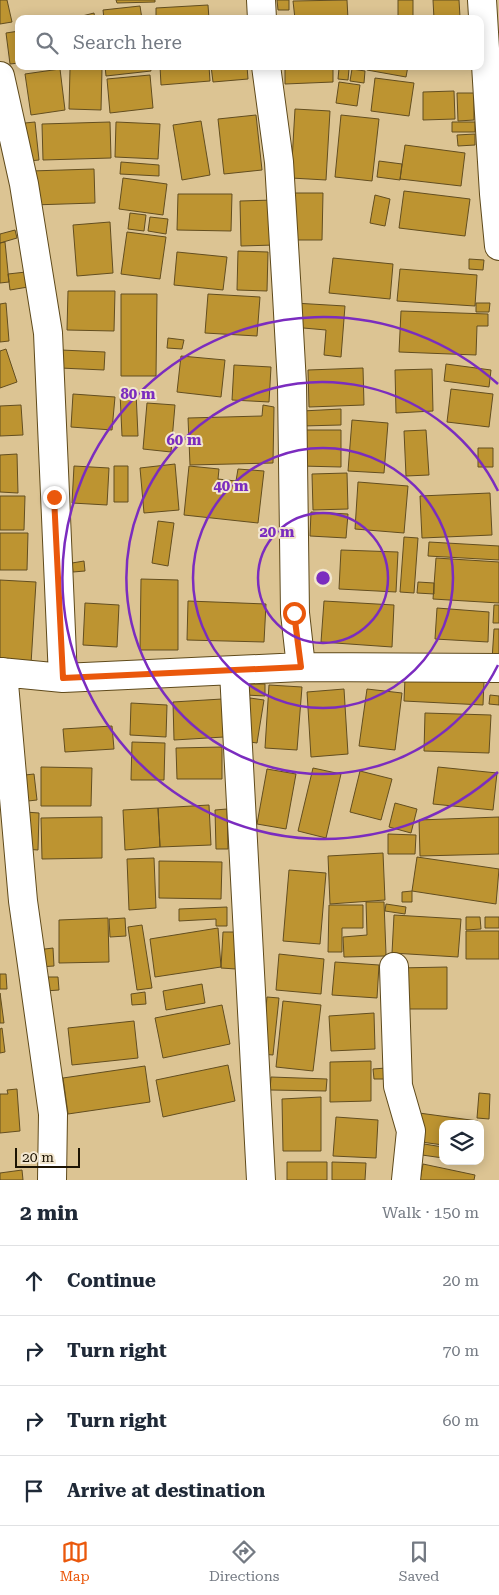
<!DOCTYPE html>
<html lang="en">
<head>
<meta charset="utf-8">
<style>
  body { margin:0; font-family:"Roboto Serif",serif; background:#f6f6f7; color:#1f2937 }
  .controls { position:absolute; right:15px; bottom:15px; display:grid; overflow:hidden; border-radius:10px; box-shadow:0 2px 12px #0003 }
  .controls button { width:45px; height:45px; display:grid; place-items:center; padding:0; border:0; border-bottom:1px solid #e0e1e3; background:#fff; color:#1f2937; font:25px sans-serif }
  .scale { position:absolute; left:15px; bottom:12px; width:65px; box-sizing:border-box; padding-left:5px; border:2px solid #1d1403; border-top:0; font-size:14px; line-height:18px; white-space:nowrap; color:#1d1403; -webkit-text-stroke:4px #f2e6ce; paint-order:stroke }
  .stop { position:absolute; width:15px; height:15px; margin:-11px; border:4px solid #ea580c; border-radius:50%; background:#fff }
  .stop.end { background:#ea580c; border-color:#fff; box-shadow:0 1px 5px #0008 }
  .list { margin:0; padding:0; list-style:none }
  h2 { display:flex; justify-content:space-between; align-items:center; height:65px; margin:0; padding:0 20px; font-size:21px }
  h2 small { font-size:16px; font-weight:400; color:#747a83 }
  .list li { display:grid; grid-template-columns:32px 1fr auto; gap:15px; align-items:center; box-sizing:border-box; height:70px; padding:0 20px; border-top:1px solid #e0e1e3 }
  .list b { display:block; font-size:19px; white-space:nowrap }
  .list em { font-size:16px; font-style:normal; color:#747a83 }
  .icon { flex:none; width:28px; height:28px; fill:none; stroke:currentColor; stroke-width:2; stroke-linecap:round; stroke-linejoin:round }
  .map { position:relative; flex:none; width:499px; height:1180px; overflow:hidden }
  .search { position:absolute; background:#fff; box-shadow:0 2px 12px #0003; left:15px; right:15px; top:15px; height:55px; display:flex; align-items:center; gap:12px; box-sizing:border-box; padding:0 18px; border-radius:10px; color:#747a83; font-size:19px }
  .sheet { height:345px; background:#fff }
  nav { display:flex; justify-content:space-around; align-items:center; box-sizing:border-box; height:70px; border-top:1px solid #e0e1e3; background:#fff; font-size:14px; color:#747a83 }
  nav a { display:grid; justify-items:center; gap:2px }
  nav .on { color:#ea580c }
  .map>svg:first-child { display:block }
  .building { fill:#bd9431; stroke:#634e20 }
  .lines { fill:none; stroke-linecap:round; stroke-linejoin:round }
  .minor-casing { stroke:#5f4a1b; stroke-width:30 }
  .minor { stroke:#fff; stroke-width:28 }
  .route { stroke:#ea580c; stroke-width:6 }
  .ring { fill:none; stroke:#7b2cbf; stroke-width:2.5 }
  .centre { fill:#7b2cbf; stroke:#f2e6ce; stroke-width:2.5 }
  .ring-label { font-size:15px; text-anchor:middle; font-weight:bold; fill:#7b2cbf; stroke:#f2e6ce; stroke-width:4; stroke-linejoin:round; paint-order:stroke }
</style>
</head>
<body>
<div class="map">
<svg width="499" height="1180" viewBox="0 0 499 1180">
  <rect width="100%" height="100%" fill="#dcc493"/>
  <path class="building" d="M0,0H7L12,22L0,24Z
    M116,0H155V2L117,3Z
    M277,0H289V10H278Z
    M347,0L348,19H295L293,1Z
    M398,0H413V19H398Z
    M433,0H459L460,17L434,19Z
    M208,5L209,19H156V8Z
    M140,6L142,19H104L103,10Z
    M94,13L95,19H70Z
    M19,31V63L10,64L6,33Z
    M105,66H150L151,71L106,76Z
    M160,66H209L210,81L161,85Z
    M211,66H247L248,79L213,82Z
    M285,66H333V82L285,84Z
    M368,66H408L406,77L367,70Z
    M339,68L349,69L348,80L338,79Z
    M60,69L65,110L31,115L25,74Z
    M70,69H102L101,110L69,109Z
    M352,69L365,71L364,83L350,81Z
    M150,75L153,108L110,113L107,79Z
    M375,78L414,83L409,116L371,111Z
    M339,82L360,85L357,106L336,103Z
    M454,91L455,119L423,120V92Z
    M457,93H474V120L458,121Z
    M295,109L330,111L326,180L291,178Z
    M256,115L262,170L224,174L218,119Z
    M341,115L379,119L372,181L335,177Z
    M201,121L210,175L182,180L173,125Z
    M35,122L39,160L28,161L25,123Z
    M110,122L111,158L43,160L42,124Z
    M116,122L160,124L158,159L115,157Z
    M452,122H475V132H452Z
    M475,134V145L458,146L457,135Z
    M405,145L465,153L461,186L400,179Z
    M379,161L402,164L400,180L377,177Z
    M121,162L159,165V176L120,174Z
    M94,169L95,203L32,205L31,171Z
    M123,178L167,184L163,215L119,209Z
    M404,191L470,199L465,236L399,228Z
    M292,193H323L322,240H291Z
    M178,194H232L231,231L177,230Z
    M375,195L390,199L385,226L370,223Z
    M274,200L275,245L241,246L240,201Z
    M130,213L146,215L144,231L128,229Z
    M150,217L168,219L166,234L148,231Z
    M110,222L113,273L77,276L73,225Z
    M15,230L17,238L0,243V234Z
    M127,232L166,237L160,279L121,274Z
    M5,242L9,282L0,283V243Z
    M238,251L268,252L267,291L237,290Z
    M177,252L227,257L223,290L174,285Z
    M333,258L393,264L390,299L329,293Z
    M469,259L484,260L483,270L469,269Z
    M400,269L477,275L475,306L397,301Z
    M26,272L28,287L10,290L8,274Z
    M68,291H115L114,331L67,330Z
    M121,294H157L156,376H121Z
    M208,294L260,297L257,336L205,333Z
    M6,303L9,341L0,342V304Z
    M294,303L345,306L341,357L324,355L326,330L292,327Z
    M476,303H490L489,312H476Z
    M401,311L488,314V326H477L476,355L399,352Z
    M168,338L184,340L182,349L167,348Z
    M6,349L17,382L0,388V351Z
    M61,350L105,352L104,370L60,368Z
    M181,356L225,360L221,397L177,392Z
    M446,364L491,370L489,387L444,381Z
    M234,365L271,367L269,402L232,400Z
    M363,368L364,405L309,407L308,370Z
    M432,369L433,411L396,413L395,370Z
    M451,389L493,394L489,427L447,422Z
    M136,392L138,436H122L120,393Z
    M73,394L115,397L112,430L71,427Z
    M147,403L175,405L171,452L143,449Z
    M21,405L23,435L0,436V406Z
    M263,405L274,407L273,463L190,465L188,418L262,416Z
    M341,409V425L302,426V411Z
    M352,420L388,423L384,473L348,471Z
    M302,430H341V467L301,466Z
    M426,430L429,475L406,476L404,431Z
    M478,448H493V467H478Z
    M17,454L18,493L0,492V455Z
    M175,464L179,510L144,513L140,468Z
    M74,466L109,468L107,505L72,503Z
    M114,466H128V502H114Z
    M189,466L219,469L218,479L236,481L238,469L264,471L258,523L184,515Z
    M347,473L348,509L313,510L312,474Z
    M358,482L408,486L404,533L355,529Z
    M490,493L492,535L422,538L420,496Z
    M0,496H25L24,530H0Z
    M311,512L348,514L346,538L310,536Z
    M158,521L174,523L168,566L152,563Z
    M0,533H28L27,570H0Z
    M404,537L418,538L414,593L400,592Z
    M429,542L499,546V560L428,556Z
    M341,550L398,552L396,592L339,589Z
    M436,558L499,562V603L433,599Z
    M84,561L85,571L73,572L72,563Z
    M141,579L178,580V650H140Z
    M0,580L36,582L31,664L0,663Z
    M418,582L434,583V594L417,593Z
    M188,601L266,604L264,642L187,640Z
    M324,601L394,605L392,647L321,642Z
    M85,603L119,605L117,647L83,645Z
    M494,605H499V623H493Z
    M437,608L489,612L488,642L435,639Z
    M494,629H499V660H492Z
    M405,678L484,682L483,705L404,701Z
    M246,684H265V696L245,695Z
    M269,685L302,687L297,750L265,748Z
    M344,689L348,754L311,757L307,692Z
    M367,689L402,693L395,750L359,746Z
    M490,695L499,696V705L489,704Z
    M250,698L264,700L257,743L243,741Z
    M222,699L224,737L174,740L173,702Z
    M131,703L167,705L166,737L130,735Z
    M425,713L491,715L489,753L424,751Z
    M112,726L114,749L65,752L63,729Z
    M132,742L165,743L164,780H131Z
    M222,747V779H177L176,748Z
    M41,767L92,768L91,806H41Z
    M438,767L497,773L493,810L433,804Z
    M313,768L341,774L326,838L298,831Z
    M267,769L296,774L286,829L257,824Z
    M360,771L392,779L381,820L350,812Z
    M34,774L37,800L19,802L16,776Z
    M395,803L417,809L411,833L389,827Z
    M209,805L211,845L160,847L158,808Z
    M158,808L160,847L125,850L123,810Z
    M227,809L228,849H216L215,810Z
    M25,812L39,813L38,850L24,849Z
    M102,817V858L42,859L41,818Z
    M499,817V854L420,856L419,820Z
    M388,834L416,835L415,854H388Z
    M383,853L385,900L330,904L328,856Z
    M417,857L499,869L496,904L412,891Z
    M154,858L156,908L129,910L127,859Z
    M159,861L222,862L221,899L159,898Z
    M289,870L326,873L320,944L283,941Z
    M412,891V902H402V892Z
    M366,902H384L386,954L385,956L344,957L343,937L367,935Z
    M386,904L406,907L405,914L385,911Z
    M329,905H363V928H342V952H328Z
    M227,907V926H216V919L179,921V909Z
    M394,915L461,919L458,957L392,953Z
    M466,917H480L481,929L466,930Z
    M485,917H499V928H485Z
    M108,918L109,962L59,963V920Z
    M125,918L126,936L110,937L109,919Z
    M142,925L152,988L137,990L128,927Z
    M218,928L221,967L155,977L150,939Z
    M466,931H499V959H466Z
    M223,932H237L236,969L221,968Z
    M53,948L54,966L38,967L37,950Z
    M279,954L324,959L321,994L276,990Z
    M335,962L379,965L377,998L332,995Z
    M447,967V1009H398V968Z
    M0,974H6L7,989H0Z
    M44,977H58L59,990L45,991Z
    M202,984L205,1003L166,1010L163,991Z
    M145,992L146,1004L132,1005L131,994Z
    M0,993L4,1023H0Z
    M267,997L279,998L273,1055L261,1054Z
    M283,1001L321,1005L313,1071L276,1067Z
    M222,1005L230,1044L163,1058L155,1018Z
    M374,1013L375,1049L331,1051L329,1016Z
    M134,1021L138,1058L72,1065L68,1028Z
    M2,1028L5,1052L0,1053V1029Z
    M371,1061V1101L330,1102V1062Z
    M228,1065L235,1101L163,1117L156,1080Z
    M145,1066L150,1102L68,1114L63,1078Z
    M386,1068V1079H374L373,1069Z
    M271,1077L327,1079L326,1091L270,1090Z
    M17,1089L20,1131L0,1133V1094H8L7,1090Z
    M479,1093L490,1094L489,1119L477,1118Z
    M321,1097V1151H283L282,1099Z
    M419,1113L478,1121V1124H443V1145L414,1141Z
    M336,1117L378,1120L376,1158L333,1156Z
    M424,1144L443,1147V1158L422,1155Z
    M287,1162H327V1180H287Z
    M332,1162L366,1163L365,1180H332Z
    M423,1164L475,1175L474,1180H420Z
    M22,1170L23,1180H0V1173Z"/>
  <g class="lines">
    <defs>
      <path id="minor" d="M261,0L262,19
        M482,0L494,194L499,246
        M266,66L279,162L287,295L292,384L295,613L301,667
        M0,76L24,184L48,333L63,678
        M0,672L63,678L301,667L499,668
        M3,672L23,901L53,1114L52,1180
        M234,672L261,1180
        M394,967L398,1086L411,1131L406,1180"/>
    </defs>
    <use href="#minor" class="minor-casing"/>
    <use href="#minor" class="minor"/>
  </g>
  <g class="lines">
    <path class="route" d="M54,497L63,678L301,667L294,613"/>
  </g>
  <g class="ring">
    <circle cx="323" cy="578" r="65"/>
    <circle cx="323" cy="578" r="130"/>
    <path d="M498 665A196 196 0 1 1 498 491"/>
    <path d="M498 772A261 261 0 1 1 498 384"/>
  </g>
  <circle cx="323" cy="578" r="8" class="centre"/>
  <g class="ring-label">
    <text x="138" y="399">80 m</text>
    <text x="184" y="445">60 m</text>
    <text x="231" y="491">40 m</text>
    <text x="277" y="537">20 m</text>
  </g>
</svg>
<div class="controls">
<button><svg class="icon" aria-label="layers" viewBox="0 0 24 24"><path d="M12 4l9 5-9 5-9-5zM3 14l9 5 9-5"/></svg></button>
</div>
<div class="scale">20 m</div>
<div class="stop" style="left:294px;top:613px"></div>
<div class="stop end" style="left:54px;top:497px"></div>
<div class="search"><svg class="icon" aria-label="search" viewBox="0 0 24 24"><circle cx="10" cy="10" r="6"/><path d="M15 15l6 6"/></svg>Search here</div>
</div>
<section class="sheet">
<h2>2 min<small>Walk · 150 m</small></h2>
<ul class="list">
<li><svg class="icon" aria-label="ahead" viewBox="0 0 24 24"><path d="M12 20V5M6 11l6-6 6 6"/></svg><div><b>Continue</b></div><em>20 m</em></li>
<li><svg class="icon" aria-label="right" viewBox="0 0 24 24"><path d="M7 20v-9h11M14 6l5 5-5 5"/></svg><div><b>Turn right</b></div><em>70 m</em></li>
<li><svg class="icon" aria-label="right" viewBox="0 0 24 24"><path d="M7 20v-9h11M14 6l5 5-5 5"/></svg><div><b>Turn right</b></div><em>60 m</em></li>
<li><svg class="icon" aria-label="arrive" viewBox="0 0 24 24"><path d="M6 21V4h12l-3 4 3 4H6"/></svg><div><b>Arrive at destination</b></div></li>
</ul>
</section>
<nav>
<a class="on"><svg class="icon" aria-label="map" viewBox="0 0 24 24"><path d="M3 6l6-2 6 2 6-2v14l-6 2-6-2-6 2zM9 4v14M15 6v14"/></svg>Map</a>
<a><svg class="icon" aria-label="directions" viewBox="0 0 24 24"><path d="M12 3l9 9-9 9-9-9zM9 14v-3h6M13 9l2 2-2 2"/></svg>Directions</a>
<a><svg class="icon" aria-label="saved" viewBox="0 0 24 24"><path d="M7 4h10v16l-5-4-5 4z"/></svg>Saved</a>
</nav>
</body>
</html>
